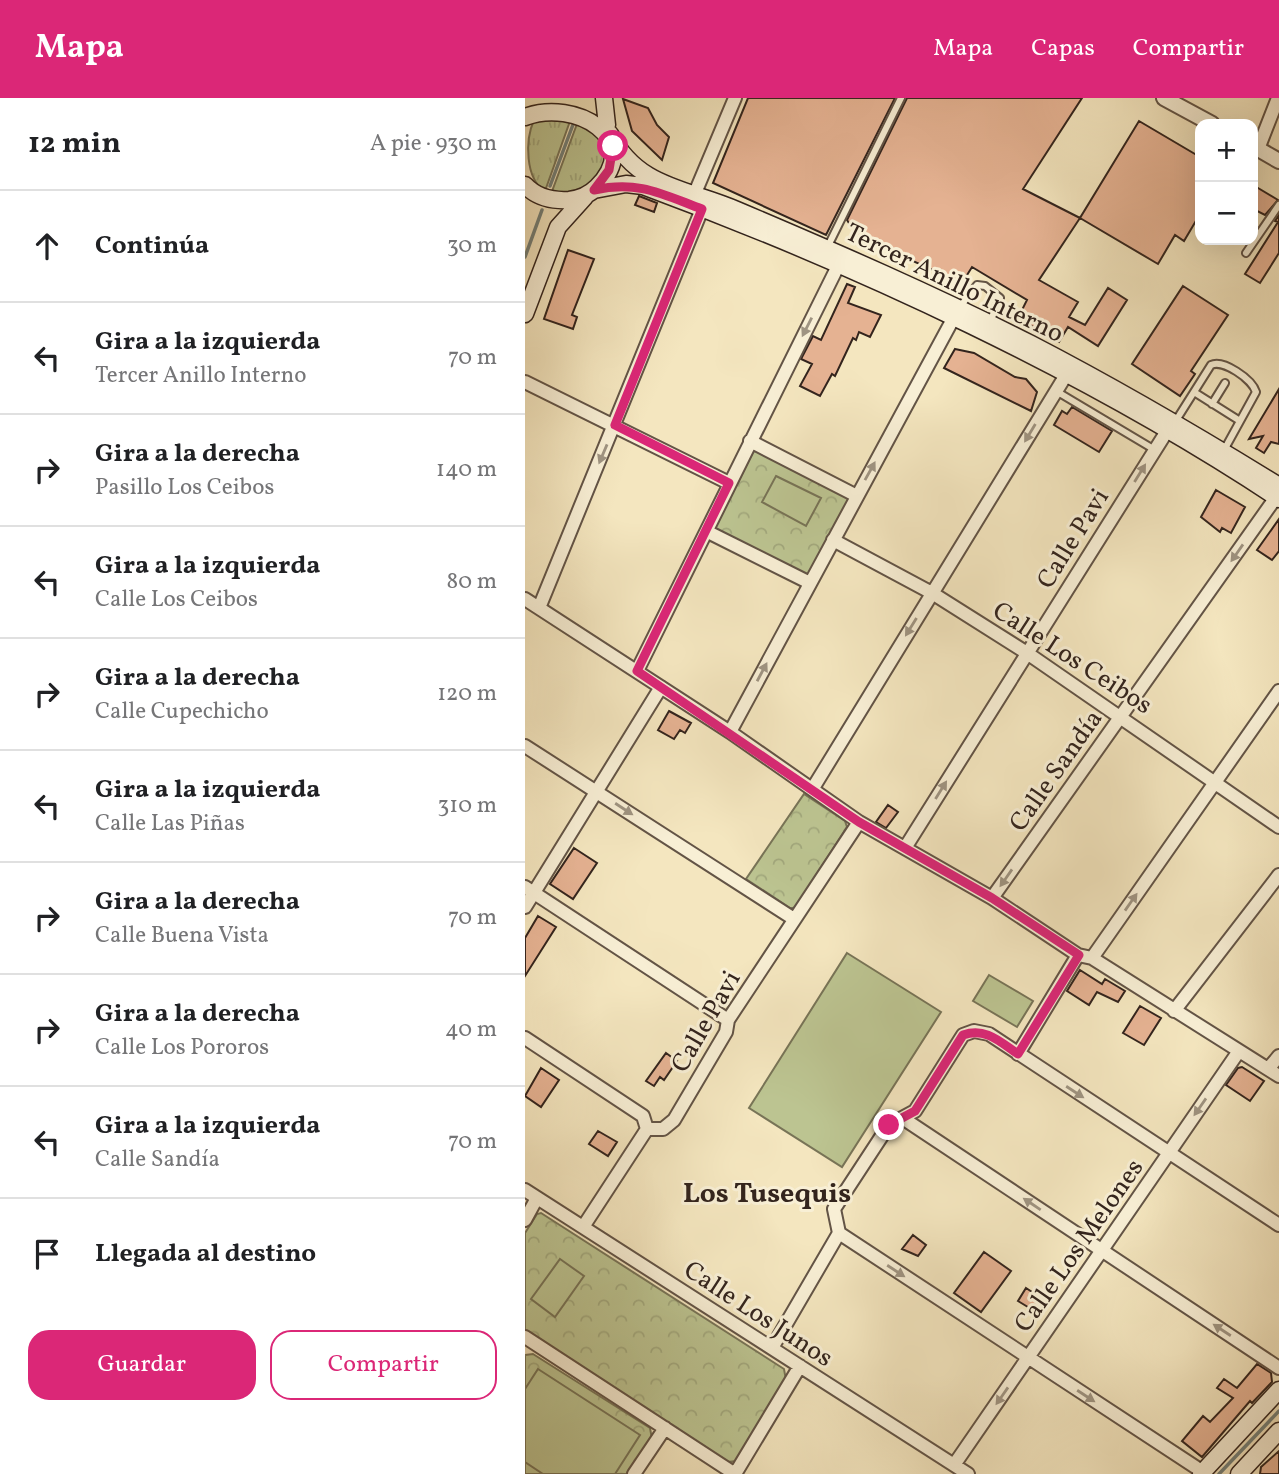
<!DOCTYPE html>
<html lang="es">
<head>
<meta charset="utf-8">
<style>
  body { margin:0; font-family:Vollkorn,serif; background:#f2f2f2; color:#202124 }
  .controls { position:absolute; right:21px; top:21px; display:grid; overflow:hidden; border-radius:14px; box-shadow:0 7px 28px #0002 }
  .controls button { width:63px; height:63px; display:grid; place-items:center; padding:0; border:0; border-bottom:2px solid #e0e0e0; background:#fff; color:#202124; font:35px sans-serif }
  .stop { position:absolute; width:21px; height:21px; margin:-16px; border:5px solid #db2777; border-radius:50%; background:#fff }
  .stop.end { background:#db2777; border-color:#fff; box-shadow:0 2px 7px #0008 }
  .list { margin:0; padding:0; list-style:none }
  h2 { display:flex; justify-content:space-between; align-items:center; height:91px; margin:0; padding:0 28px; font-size:30px }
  h2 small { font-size:23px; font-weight:400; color:#757577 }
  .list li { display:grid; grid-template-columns:46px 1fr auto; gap:21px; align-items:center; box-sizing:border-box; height:112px; padding:0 28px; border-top:2px solid #e0e0e0 }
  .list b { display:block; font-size:26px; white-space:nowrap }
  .list p { margin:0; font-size:23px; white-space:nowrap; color:#757577 }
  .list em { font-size:23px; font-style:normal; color:#757577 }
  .actions { display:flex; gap:14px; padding:21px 28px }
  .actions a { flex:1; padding:16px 0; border:2px solid #db2777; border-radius:21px; text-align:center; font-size:24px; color:#db2777 }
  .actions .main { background:#db2777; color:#fff }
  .icon { flex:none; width:38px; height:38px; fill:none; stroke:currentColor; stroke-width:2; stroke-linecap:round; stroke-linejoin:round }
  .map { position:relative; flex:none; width:754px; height:1376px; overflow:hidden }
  header { display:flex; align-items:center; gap:42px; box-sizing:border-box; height:98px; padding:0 35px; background:#db2777; color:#fff }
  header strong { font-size:33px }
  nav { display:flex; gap:38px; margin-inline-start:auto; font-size:24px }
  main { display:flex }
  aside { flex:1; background:#fff }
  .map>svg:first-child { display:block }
  .grass { fill:url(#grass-tufts); stroke:#787457; stroke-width:2 }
  .park { fill:url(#park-crowns); stroke:#787457; stroke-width:2 }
  .garden { fill:#bcc491; stroke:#787457; stroke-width:2 }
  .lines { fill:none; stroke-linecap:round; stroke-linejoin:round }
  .stream { stroke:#738079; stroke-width:3.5 }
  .building { fill:#e5b292; stroke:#33241d; stroke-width:2 }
  .service-casing { stroke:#635446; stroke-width:10 }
  .minor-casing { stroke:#635446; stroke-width:16 }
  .tertiary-casing { stroke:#635446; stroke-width:18 }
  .secondary-casing { stroke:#33241d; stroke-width:19 }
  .service { stroke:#f8efd5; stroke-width:6 }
  .minor { stroke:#f8efd5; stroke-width:12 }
  .tertiary { stroke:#f8efd5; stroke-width:14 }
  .secondary { stroke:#f8efd5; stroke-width:16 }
  .oneway { fill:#9f9482 }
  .route { stroke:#db2777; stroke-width:9 }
  .labels { text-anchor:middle; stroke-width:6; stroke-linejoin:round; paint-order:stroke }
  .street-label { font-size:26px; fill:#33241d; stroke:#f8efd5 }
  .neighbourhood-label { font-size:28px; font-weight:bold; fill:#33241d; stroke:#f8efd5 }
</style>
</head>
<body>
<header>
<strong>Mapa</strong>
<nav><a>Mapa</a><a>Capas</a><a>Compartir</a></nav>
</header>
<main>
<aside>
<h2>12 min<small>A pie · 930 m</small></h2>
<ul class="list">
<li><svg class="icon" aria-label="ahead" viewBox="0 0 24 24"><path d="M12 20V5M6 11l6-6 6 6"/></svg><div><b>Continúa</b></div><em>30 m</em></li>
<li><svg class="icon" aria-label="left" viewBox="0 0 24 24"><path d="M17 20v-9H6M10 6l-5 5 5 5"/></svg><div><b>Gira a la izquierda</b><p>Tercer Anillo Interno</p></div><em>70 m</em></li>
<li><svg class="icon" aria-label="right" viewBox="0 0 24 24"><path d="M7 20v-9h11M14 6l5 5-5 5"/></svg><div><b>Gira a la derecha</b><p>Pasillo Los Ceibos</p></div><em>140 m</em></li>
<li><svg class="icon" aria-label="left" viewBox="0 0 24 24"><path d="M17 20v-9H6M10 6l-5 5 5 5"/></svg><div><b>Gira a la izquierda</b><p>Calle Los Ceibos</p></div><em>80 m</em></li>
<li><svg class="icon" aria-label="right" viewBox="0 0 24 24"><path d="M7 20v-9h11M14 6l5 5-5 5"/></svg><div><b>Gira a la derecha</b><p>Calle Cupechicho</p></div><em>120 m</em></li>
<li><svg class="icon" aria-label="left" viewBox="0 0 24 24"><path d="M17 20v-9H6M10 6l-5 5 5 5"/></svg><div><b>Gira a la izquierda</b><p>Calle Las Piñas</p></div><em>310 m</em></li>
<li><svg class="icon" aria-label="right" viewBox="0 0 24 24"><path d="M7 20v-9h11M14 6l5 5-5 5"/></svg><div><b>Gira a la derecha</b><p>Calle Buena Vista</p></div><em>70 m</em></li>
<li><svg class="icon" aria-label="right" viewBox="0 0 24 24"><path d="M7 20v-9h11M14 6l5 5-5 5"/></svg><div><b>Gira a la derecha</b><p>Calle Los Pororos</p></div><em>40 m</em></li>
<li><svg class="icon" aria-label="left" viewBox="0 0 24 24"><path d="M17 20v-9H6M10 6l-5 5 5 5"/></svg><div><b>Gira a la izquierda</b><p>Calle Sandía</p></div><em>70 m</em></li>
<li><svg class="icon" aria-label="arrive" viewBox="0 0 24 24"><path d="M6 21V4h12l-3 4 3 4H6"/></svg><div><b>Llegada al destino</b></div></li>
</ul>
<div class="actions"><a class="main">Guardar</a><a>Compartir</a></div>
</aside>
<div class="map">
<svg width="754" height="1376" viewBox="0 0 754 1376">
  <defs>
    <pattern id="grass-tufts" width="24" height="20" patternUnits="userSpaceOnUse" patternTransform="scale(1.75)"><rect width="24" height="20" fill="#bcc491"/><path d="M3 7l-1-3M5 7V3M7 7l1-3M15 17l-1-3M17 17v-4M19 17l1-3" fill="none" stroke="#a2a87d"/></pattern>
    <pattern id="park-crowns" width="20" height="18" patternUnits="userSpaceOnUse" patternTransform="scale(1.75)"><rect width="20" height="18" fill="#bcc491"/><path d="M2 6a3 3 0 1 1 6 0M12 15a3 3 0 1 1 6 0" fill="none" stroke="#a2a87d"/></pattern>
  </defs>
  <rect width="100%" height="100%" fill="#f4e6bf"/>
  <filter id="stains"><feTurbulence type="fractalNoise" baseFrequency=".00286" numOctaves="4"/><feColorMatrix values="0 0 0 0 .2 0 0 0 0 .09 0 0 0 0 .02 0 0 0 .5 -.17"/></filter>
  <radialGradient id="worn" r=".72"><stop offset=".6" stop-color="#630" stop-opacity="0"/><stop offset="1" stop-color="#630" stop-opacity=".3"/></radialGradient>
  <path class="grass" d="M49,12L20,93C0,81 0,42 9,22Z
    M56,15C77,31 91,63 67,84C63,87 58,93 54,94C46,97 34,95 26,96Z"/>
  <path class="park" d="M230,350L326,398L286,481L189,432Z
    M279,696L320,723L322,729L270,810H265L221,781Z
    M16,1115L259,1271L261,1282L212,1363L202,1364L0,1236V1135L12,1116Z
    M8,1256L125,1330L127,1341L103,1376H0V1257Z"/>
  <path class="garden" d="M251,378L296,400L281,428L237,404Z
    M322,855L416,914L317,1069L224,1010Z
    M464,877L508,903L492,929L448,903Z
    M35,1161L59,1178L30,1219L6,1201Z
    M13,1271L115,1337L90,1376H18L0,1364V1291Z"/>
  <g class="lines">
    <path class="stream" d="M25,88L49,24
      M0,159L17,112
      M694,1376L754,1313"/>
  </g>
  <path class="building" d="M223,0H370L301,137L188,85Z
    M382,0H557L498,91L555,120L514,182L553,204L544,219L560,227L583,190L602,202L573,248L543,229L534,244L493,220L502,202L447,169L437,185L332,138L322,122Z
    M98,1L123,10L132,27L144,39L137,62L107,33Z
    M614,23L675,59V116L659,143L650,137L633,166L555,120Z
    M728,87L753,102L740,117L728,111Z
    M114,98L132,105L129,114L110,107Z
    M754,117V155L735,185L720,176L753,124L750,123Z
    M43,152L69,161L47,217L52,219L48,231L19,221Z
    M322,186L330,189L323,205L356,217L345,239L334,234L331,242L328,240L310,278L307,276L295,298L275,288L287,266L276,261L288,238L296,242Z
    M658,188L703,217L666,273L670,276L655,298L607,266Z
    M430,251L449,255L490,279L501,281L512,294L506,313L419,270Z
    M754,291V346L746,344L739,355L731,350L738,338L724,341Z
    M547,309L587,333L574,354L529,327L537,313L542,316Z
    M691,392L720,409L706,435L697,430L695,434L676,419Z
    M754,421V453L747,462L732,452Z
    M144,613L166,625L160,635L155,632L149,641L133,632Z
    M363,707L373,714L361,730L351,724Z
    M49,750L72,765L48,801L25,786Z
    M13,818L31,829L0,878V840Z
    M555,872L577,886L580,881L600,893L593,904L572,894L564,907L542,893Z
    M615,908L636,920L619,947L598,935Z
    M141,955L152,963L139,982L135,979L129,988L121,983Z
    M717,969L739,983L725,1003L701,987L713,970Z
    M16,970L34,982L16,1009L0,998Z
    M73,1033L92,1044L83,1058L64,1046Z
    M388,1137L401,1147L393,1158L377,1151Z
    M459,1154L486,1173L456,1214L429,1195Z
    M501,1190L524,1205L516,1217L493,1203Z
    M732,1266L746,1275L747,1284L727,1305L725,1303L677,1359L657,1343L678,1318L685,1324L708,1300L692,1290L699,1281L712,1290Z
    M754,1353V1376H735L736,1369Z"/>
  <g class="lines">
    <defs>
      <path id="service" d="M303,148L376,0
        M721,155L754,107
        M434,210L452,187L460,188L475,200L465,224
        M531,293L630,352
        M669,294L715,323
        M687,306L700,285
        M650,324L686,267C698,261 727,281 731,294L698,354"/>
      <path id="minor" d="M733,51L753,0
        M170,95L210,0
        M0,284L204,385
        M225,343L332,398
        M183,434L285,485
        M308,442L407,495L502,555L754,729
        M0,501L205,634L334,724L467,800L553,857L567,860L754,978
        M14,510L177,111
        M112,573L313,168
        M205,634L428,221
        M0,648L269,821
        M288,690L541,277
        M380,750L642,333
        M0,789L203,922
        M467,800L754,395
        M0,809L136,589
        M567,860L754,593
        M649,913L754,777
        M0,940L118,1018L122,1031
        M493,956L553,857
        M743,971L754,958
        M379,1021L754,1270
        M122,1031H138L149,1022L201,934L203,922L334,724
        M0,1092L443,1376
        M0,1122L12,1100
        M58,1129L122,1031
        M314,1135L309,1111L364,1027L390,1013L438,937L449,933L464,936L754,1127
        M314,1135L678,1374
        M0,1239L210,1376
        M247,1250L314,1135
        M429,1367L714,953
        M109,1376L140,1330
        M210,1376L275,1268"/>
      <path id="tertiary" d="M639,0L687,26
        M728,48L754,63"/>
      <path id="secondary" d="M79,0L82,27
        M0,19C50,0 120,41 72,89C65,96 54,101 44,102C27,103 11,99 0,87
        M85,36C113,90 161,90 212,112C311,154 410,197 506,246C591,290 673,338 754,388
        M69,92L101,86L118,88C332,167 564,275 754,401
        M0,216L33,129L60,99
        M676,1376L754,1292
        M714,1376L754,1333"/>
    </defs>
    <use href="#service" class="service-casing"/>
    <use href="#minor" class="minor-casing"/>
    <use href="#tertiary" class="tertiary-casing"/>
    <use href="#secondary" class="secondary-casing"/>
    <use href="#service" class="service"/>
    <use href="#minor" class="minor"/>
    <use href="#tertiary" class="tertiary"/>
    <use href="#secondary" class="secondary"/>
  </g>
  <defs><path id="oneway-solid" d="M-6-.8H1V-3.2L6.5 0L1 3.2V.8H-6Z" transform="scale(1.75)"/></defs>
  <g class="oneway">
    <use href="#oneway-solid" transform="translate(282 229) rotate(117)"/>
    <use href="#oneway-solid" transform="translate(505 335) rotate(121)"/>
    <use href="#oneway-solid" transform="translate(78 356) rotate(113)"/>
    <use href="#oneway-solid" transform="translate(345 373) rotate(-61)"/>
    <use href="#oneway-solid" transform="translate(615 375) rotate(-58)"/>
    <use href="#oneway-solid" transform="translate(712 455) rotate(125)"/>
    <use href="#oneway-solid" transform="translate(386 529) rotate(122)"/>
    <use href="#oneway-solid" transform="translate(237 574) rotate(-62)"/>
    <use href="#oneway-solid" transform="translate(416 692) rotate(-58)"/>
    <use href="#oneway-solid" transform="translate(99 711) rotate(33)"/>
    <use href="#oneway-solid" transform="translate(481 780) rotate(125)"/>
    <use href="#oneway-solid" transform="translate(606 804) rotate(-55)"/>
    <use href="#oneway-solid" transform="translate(550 994) rotate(33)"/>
    <use href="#oneway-solid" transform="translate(675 1009) rotate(125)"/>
    <use href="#oneway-solid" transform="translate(507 1106) rotate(-146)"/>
    <use href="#oneway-solid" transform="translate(371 1173) rotate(33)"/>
    <use href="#oneway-solid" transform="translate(697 1232) rotate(-147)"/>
    <use href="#oneway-solid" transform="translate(477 1298) rotate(125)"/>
    <use href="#oneway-solid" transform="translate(561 1298) rotate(33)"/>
  </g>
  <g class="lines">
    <path class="route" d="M88,48L84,72L69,92C113,82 137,96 177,111L90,327L204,385L112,573L334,724L467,800L554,857L493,956C475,944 461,929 438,937L390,1013L364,1027"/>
  </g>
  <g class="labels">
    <g class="street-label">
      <text transform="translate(430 184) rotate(26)" y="9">Tercer Anillo Interno</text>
      <text transform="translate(547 440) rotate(-58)" y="9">Calle Pavi</text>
      <text transform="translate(548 559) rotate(33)" y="9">Calle Los Ceibos</text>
      <text transform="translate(530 672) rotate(-55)" y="9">Calle Sandía</text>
      <text transform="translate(180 923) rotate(-60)" y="9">Calle Pavi</text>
      <text transform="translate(553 1147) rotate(-55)" y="9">Calle Los Melones</text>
      <text transform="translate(234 1215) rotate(33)" y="9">Calle Los Junos</text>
    </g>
    <g class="neighbourhood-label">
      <text x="242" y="1104">Los Tusequis</text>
    </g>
  </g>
  <rect width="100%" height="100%" filter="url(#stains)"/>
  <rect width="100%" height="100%" fill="url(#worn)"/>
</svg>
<div class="controls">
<button>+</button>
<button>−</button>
</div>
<div class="stop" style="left:88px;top:48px"></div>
<div class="stop end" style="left:364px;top:1027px"></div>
</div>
</main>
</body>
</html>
